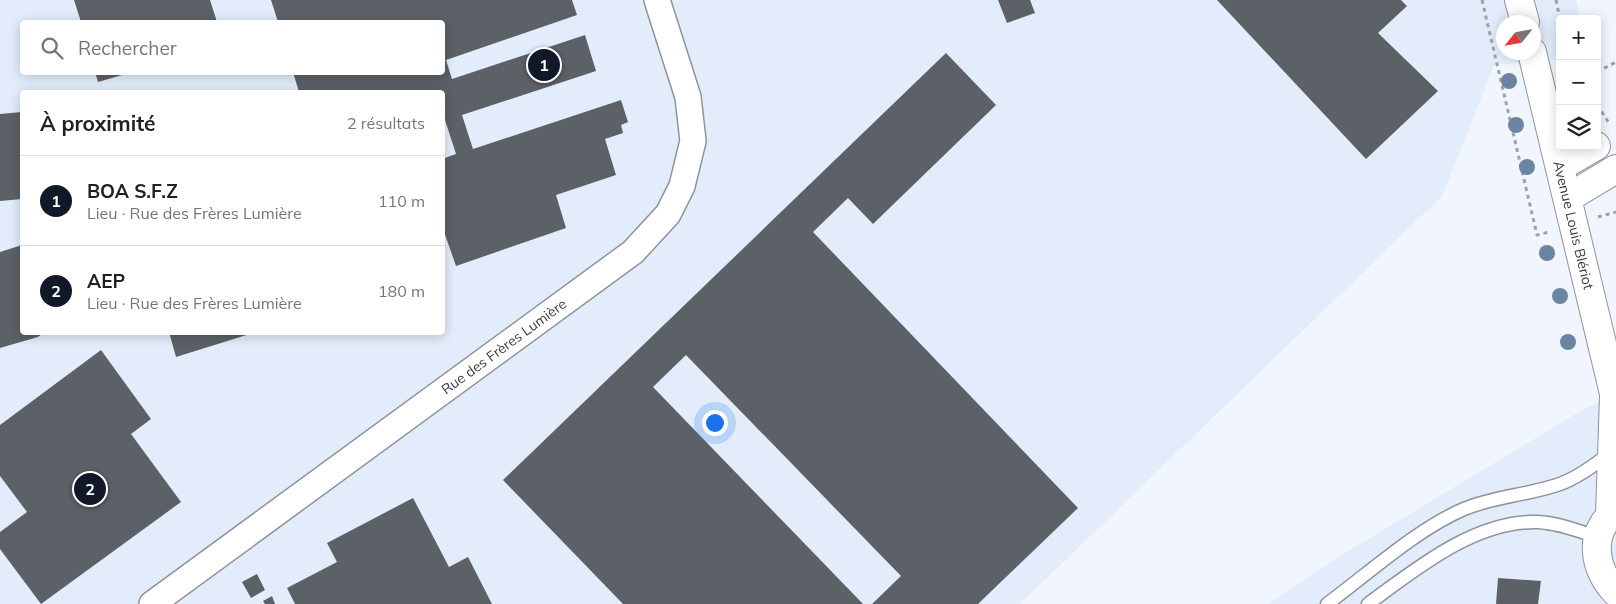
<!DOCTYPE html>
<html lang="fr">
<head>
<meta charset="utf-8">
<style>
  body { margin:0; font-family:Mulish,sans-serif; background:#f2f2f2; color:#202124 }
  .controls { position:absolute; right:15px; top:15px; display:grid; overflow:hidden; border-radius:5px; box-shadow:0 2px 12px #0003 }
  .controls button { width:45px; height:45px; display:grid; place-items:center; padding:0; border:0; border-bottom:1px solid #e0e0e0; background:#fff; color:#202124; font:25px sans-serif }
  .compass { position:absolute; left:1496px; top:15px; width:45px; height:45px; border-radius:50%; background:#fff; box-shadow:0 2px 12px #0003; rotate:239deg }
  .you { position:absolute; left:714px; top:422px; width:18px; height:18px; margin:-12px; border:4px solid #fff; border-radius:50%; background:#1a73e8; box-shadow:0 0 0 8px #1a73e833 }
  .badge { display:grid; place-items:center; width:32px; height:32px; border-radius:50%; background:#111827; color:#fff; font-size:16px; font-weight:700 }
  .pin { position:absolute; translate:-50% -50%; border:2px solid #fff; box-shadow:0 1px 5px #0006 }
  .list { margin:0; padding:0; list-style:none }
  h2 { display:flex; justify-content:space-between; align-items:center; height:65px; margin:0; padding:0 20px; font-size:21px }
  h2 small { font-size:16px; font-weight:400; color:#757577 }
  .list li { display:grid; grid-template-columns:32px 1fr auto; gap:15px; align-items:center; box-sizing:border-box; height:90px; padding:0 20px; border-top:1px solid #e0e0e0 }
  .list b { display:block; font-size:19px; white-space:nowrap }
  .list p { margin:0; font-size:16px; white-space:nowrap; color:#757577 }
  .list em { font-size:16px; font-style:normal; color:#757577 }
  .icon { flex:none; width:28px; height:28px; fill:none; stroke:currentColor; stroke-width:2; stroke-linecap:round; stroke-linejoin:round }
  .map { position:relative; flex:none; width:1616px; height:604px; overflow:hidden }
  .search { position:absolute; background:#fff; box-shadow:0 2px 12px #0003; left:20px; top:20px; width:425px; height:55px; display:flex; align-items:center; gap:12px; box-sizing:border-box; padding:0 18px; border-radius:5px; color:#757577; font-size:19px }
  .panel { position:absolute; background:#fff; box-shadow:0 2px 12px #0003; left:20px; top:90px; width:425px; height:245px; border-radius:5px }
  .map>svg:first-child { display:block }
  .built { fill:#e2ecfa; fill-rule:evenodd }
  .building { fill:#5c6167 }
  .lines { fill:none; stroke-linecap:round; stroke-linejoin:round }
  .service-casing { stroke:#8e939a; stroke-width:15 }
  .minor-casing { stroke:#8e939a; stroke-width:28 }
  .tertiary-casing { stroke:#8e939a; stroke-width:30 }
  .path { stroke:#9ea2a8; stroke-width:3; stroke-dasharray:4 4; stroke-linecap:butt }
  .service { stroke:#fff; stroke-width:12 }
  .minor { stroke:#fff; stroke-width:25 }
  .tertiary { stroke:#fff; stroke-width:28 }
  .tree { fill:#6c84a3 }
  .labels { text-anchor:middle; stroke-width:5; stroke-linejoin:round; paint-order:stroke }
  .street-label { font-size:14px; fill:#37393c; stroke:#f1f6fe }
</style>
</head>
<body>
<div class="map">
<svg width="1616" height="604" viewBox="0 0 1616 604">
  <rect width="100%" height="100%" fill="#f1f6fe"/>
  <path class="built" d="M0,0H1576L1580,19H1560V59L1494,65L1442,196L1020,604H0ZM22,22H442V72H22ZM1504,22H1534V52H1504ZM22,92H442V332H22Z
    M1616,392V604H1268L1345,553L1574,415Z"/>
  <path class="building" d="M74,0H210L217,22H81Z
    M271,0H572L577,15L446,60L452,79L585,35L596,71L462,115L473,149L621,100L628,122L621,125L623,133L605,139L616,175L556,195L566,228L456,266L442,226V159L456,154L445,120L442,121V92H299L293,72H442V22H278Z
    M998,0H1030L1035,13L1007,23Z
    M1217,0H1401L1407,6L1378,33L1438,91L1366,159Z
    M946,53L996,105L873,224L848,198L813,232L1078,508L978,604H872L901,576L686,355L653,387L863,604H623L503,480Z
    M95,72H129V73L98,82Z
    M22,112V199L0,201V114Z
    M22,245V332H44L38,337L0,348V252Z
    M169,332H253V333L176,357Z
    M101,350L151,419L131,434L181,502L41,604L0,549V532L27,512L0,476V425Z
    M413,498L449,567L468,557L492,604H295L287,588L337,562L327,543Z
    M257,574L265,590L251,598L242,582Z
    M1498,578L1541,581L1538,604H1496Z
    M272,596L275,604H265L263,601Z"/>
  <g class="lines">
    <defs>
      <path id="service" d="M1327,604C1369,573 1417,529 1464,509C1495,496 1529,495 1560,484C1579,477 1595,465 1611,452
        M1368,604C1416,569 1475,520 1538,522C1559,523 1578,531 1598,537"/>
      <g id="minor">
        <path id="s1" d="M152,604L633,252L668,214L682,186L693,141L688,97L657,0"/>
      </g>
      <g id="tertiary">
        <path d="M1519,0L1525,22"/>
        <path id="s2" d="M1532,52L1616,402"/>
        <path d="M1560,167L1596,146"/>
        <path d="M1568,198L1616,169"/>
        <path d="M1616,511C1587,532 1594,570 1616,592"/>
        <path d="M1610,515L1614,397"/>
      </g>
    </defs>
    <use href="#service" class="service-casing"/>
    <use href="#minor" class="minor-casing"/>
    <use href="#tertiary" class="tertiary-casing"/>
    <path class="path" d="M1482,0L1537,235L1549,232
      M1556,0L1560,19
      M1597,72L1616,62
      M1597,105L1609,123
      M1598,217L1616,212"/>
    <use href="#service" class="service"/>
    <use href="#minor" class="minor"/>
    <use href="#tertiary" class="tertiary"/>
  </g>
  <g class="tree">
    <circle cx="1509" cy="81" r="8"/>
    <circle cx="1516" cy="125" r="8"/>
    <circle cx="1527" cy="167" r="8"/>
    <circle cx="1547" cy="253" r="8"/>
    <circle cx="1560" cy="296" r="8"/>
    <circle cx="1568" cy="342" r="8"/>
  </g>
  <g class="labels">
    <g class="street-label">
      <text dy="5" stroke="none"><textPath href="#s2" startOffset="178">Avenue Louis Blériot</textPath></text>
      <text dy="5" stroke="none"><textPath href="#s1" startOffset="436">Rue des Frères Lumière</textPath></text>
    </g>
  </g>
</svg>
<div class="controls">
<button>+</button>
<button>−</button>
<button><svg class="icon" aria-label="layers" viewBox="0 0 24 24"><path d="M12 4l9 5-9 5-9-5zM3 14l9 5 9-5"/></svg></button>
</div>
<svg class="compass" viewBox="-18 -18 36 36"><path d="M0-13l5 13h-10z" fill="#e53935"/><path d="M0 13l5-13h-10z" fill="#757577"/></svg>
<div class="you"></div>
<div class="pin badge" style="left:544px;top:65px">1</div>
<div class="pin badge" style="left:90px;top:489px">2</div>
<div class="search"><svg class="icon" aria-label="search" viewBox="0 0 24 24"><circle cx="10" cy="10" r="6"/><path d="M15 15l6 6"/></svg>Rechercher</div>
<section class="panel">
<h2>À proximité<small>2 résultats</small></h2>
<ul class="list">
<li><span class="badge">1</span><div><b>BOA S.F.Z</b><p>Lieu · Rue des Frères Lumière</p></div><em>110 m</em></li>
<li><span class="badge">2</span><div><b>AEP</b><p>Lieu · Rue des Frères Lumière</p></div><em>180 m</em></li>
</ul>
</section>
</div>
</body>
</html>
